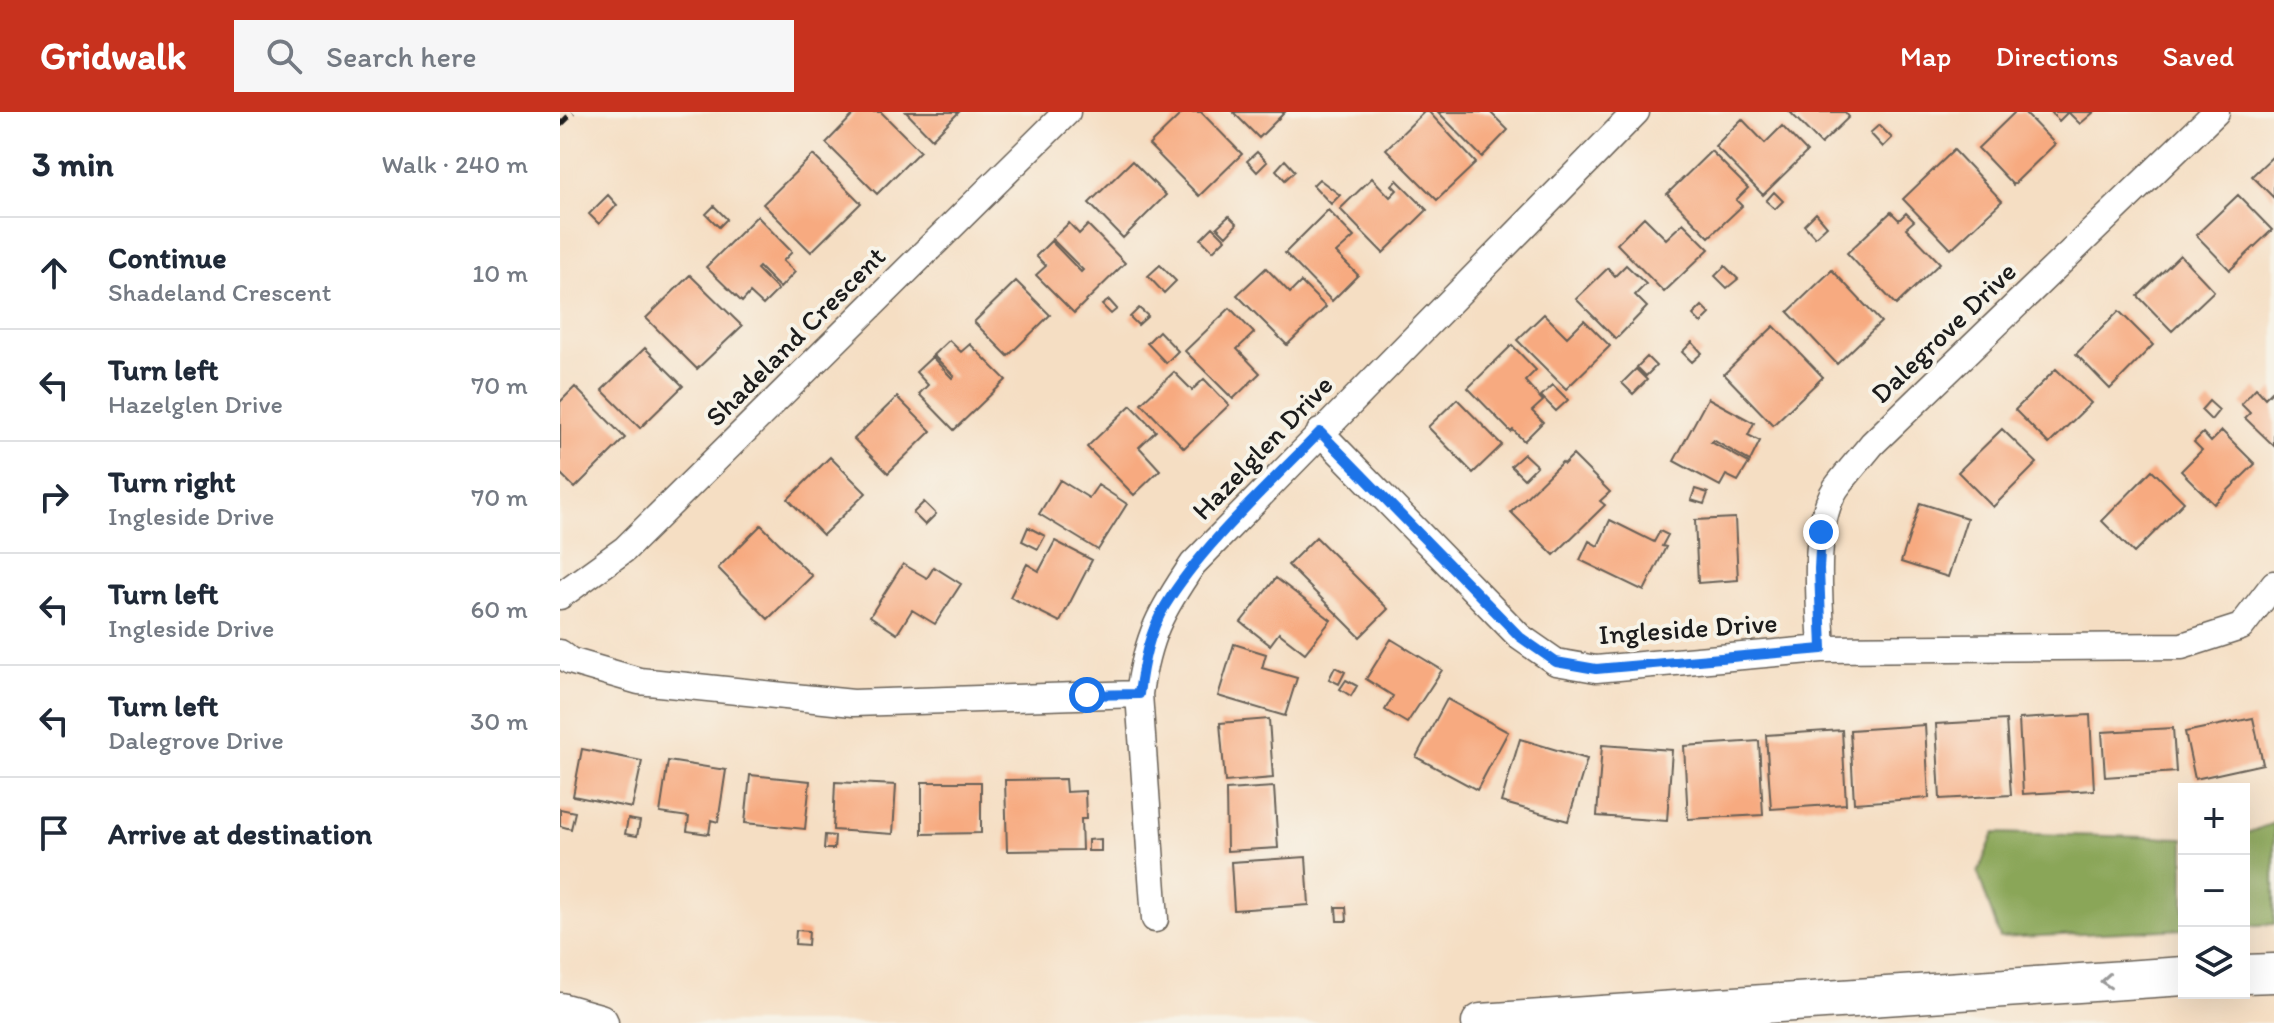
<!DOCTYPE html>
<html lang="en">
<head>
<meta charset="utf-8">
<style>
  body { margin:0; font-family:Itim,sans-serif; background:#f6f6f7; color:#1f2937 }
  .controls { position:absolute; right:24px; bottom:24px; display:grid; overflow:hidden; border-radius:0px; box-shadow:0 8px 32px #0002 }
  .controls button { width:72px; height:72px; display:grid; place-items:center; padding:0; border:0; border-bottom:2px solid #e0e1e3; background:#fff; color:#1f2937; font:40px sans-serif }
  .stop { position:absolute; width:24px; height:24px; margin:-18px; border:6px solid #1a73e8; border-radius:50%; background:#fff }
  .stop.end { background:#1a73e8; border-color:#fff; box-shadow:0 2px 8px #0008 }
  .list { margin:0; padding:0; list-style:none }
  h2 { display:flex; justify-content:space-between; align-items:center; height:104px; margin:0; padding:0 32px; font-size:34px }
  h2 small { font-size:26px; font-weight:400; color:#747a83 }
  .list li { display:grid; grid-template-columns:52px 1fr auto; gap:24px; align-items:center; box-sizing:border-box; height:112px; padding:0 32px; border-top:2px solid #e0e1e3 }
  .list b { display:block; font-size:30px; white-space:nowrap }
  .list p { margin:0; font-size:26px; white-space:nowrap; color:#747a83 }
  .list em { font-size:26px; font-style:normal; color:#747a83 }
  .icon { flex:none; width:44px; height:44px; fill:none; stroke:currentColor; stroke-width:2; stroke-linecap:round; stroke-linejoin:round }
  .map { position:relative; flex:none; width:1714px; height:911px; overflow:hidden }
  header { display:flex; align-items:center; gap:48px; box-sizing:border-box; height:112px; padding:0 40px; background:#c8321e; color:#fff }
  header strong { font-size:38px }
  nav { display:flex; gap:44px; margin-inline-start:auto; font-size:28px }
  .search { width:560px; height:72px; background:#f6f6f7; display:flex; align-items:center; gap:20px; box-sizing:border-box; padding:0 28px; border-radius:0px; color:#747a83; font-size:30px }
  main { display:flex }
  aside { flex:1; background:#fff }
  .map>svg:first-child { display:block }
  .forest { fill:#8aa658; stroke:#53613a; stroke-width:2 }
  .building { fill:#f7aa80 }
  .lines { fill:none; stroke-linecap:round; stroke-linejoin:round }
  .minor-casing { stroke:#686056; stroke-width:29 }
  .secondary-casing { stroke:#686056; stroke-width:41 }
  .minor { stroke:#fff; stroke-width:26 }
  .secondary { stroke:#fff; stroke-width:38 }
  .rail { stroke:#1c1c1c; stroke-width:6; stroke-dasharray:12 6; stroke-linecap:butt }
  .oneway { stroke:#999 }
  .route { stroke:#1a73e8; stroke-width:10 }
  .labels { text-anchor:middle; stroke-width:8; stroke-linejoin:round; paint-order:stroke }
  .street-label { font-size:28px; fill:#1c1c1c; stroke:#f7f3e8 }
</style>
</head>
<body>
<header>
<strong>Gridwalk</strong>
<div class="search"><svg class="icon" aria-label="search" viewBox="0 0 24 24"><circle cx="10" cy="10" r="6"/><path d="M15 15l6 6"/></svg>Search here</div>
<nav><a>Map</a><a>Directions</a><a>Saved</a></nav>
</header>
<main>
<aside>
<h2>3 min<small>Walk · 240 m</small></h2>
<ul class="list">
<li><svg class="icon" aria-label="ahead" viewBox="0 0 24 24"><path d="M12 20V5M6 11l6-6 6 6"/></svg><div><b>Continue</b><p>Shadeland Crescent</p></div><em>10 m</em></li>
<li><svg class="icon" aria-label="left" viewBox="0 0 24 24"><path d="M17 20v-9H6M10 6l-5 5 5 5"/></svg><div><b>Turn left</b><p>Hazelglen Drive</p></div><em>70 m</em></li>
<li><svg class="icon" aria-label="right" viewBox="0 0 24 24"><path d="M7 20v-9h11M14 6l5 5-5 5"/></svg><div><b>Turn right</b><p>Ingleside Drive</p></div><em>70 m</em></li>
<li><svg class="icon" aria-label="left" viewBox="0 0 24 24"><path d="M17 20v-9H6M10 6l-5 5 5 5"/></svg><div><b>Turn left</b><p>Ingleside Drive</p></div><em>60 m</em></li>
<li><svg class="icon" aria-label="left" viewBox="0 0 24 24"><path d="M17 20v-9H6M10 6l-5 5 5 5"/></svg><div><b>Turn left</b><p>Dalegrove Drive</p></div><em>30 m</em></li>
<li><svg class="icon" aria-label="arrive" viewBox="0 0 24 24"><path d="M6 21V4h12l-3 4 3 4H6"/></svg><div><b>Arrive at destination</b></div></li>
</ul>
</aside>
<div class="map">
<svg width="1714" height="911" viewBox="0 0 1714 911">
  <rect width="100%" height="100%" fill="#f7f3e8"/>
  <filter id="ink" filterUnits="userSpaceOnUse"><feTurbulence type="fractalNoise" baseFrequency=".0125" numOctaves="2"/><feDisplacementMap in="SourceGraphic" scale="16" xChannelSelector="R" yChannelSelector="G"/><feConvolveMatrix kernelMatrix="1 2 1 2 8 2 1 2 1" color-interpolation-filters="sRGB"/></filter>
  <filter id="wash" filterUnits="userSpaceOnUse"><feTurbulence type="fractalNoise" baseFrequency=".006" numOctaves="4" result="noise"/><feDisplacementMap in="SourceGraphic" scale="32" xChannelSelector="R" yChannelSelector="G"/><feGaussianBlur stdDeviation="1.8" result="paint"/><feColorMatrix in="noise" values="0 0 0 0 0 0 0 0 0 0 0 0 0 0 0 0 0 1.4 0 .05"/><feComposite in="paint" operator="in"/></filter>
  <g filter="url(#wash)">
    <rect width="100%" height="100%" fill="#f5dec3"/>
    <path class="forest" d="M1714,711V812L1684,814V722Z
      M1434,721L1624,726V817L1440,826L1418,761Z"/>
    <g id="blocks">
      <path class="building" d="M296,0H321L360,39L317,82L266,31Z
        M346,0H399L372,27Z
        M623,0H641L682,42L639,84L589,33Z
        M673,0H725L699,26Z
        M864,0H869L916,51L877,88L826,37Z
        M878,0H930L948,18L922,45Z
        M1230,0H1285L1289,5L1261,32Z
        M1455,0H1464L1495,32L1453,73L1418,36Z
        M1491,0H1534L1520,12L1508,0L1499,9Z
        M1182,7L1205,31L1222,14L1247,40L1203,83L1155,34Z
        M1319,13L1332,26L1323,35L1310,21Z
        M1394,38L1442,89L1391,137L1343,87Z
        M1151,39L1188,76L1176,88L1182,94L1149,125L1107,82Z
        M697,40L707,50L697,60L687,49Z
        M253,43L301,91L251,140L203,92Z
        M1714,43V86L1692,64Z
        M725,48L735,59L725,68L716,58Z
        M572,49L606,83L563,126L529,91Z
        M812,66L830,85L837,78L832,73L837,68L867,98L823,141L780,97Z
        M759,67L780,83L771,92L753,73Z
        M1214,80L1223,89L1215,97L1206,89Z
        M48,83L57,93L39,112L29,102Z
        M1678,83L1712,118L1670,158L1636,123Z
        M154,94L167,107L159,115L146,102Z
        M768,98L794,125L776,141L798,163L772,189L725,141Z
        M1331,100L1339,108L1346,101L1354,109L1346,116L1380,151L1336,193L1287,141Z
        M1256,101L1267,114L1255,125L1244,113Z
        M197,104L232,140L223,149L235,160L220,176L199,155L197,157L218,178L203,193L190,181L182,190L146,155Z
        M669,104L677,112L666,124L657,115Z
        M1084,105L1106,127L1123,111L1149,137L1104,180L1057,132Z
        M509,111L519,122L528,113L565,151L514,201L476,163L486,154L476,144L491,129L521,160L523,158L492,127Z
        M653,115L665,127L653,139L641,127Z
        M1620,143L1654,179L1612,219L1578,184Z
        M600,153L616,169L604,181L588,164Z
        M1066,153L1086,172L1075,183L1087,195L1056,227L1016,187L1048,156L1055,164Z
        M1165,154L1178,167L1167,176L1155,164Z
        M706,156L730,181L741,170L766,195L727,233L677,183Z
        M1272,158L1321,210L1277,252L1228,200Z
        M130,163L182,214L137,257L86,206Z
        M456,169L490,203L448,244L414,210Z
        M549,188L557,197L551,202L542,193Z
        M1142,194L1150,202L1141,211L1133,203Z
        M579,196L588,204L578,213L570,205Z
        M670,196L694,221L677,237L700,261L673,287L625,239Z
        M1559,199L1593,233L1550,277L1516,242Z
        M984,202L1007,225L1024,208L1050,234L1006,277L957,228Z
        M1214,214L1263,265L1213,313L1164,262Z
        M599,219L618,239L606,251L587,231Z
        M389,228L401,240L410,232L446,268L394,318L359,282L368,273L356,260L372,245L392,266L394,264L373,243Z
        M1132,230L1142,241L1132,250L1122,240Z
        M952,233L976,258L965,269L983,289L972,299L983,310L964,329L953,318L951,320L908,276Z
        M85,236L123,274L80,316L42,278Z
        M1087,245L1096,254L1086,264L1077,255Z
        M1076,257L1087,268L1073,282L1062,271Z
        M1496,257L1531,291L1489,332L1455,298Z
        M614,260L632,278L644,267L669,293L624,336L581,291Z
        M993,273L1008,288L996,299L981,284Z
        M15,275L65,326L15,376L0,361V290Z
        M1696,276L1705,286L1714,277V334L1685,306L1690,301L1681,292Z
        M337,285L371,319L328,361L294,327Z
        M1148,286L1194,311L1188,323L1200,329L1190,349L1153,328L1151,330L1189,351L1178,369L1166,363L1160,374L1114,349Z
        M897,287L942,333L913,361L868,315Z
        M1649,289L1659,298L1651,308L1641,298Z
        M571,293L596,319L579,335L600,358L574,383L527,335Z
        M1442,317L1477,351L1433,395L1398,360Z
        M1662,319L1695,352L1654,392L1621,359L1642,338L1634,330L1643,321L1651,330Z
        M964,342L977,354L964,367L951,354Z
        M1013,343L1050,380L1040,389L1045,393L994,443L951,400L1002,350L1004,352Z
        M270,345L306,381L263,423L228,387Z
        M1592,358L1624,390L1574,441L1542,409Z
        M500,368L529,386L538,373L567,392L538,438L479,402Z
        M1135,377L1148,381L1144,392L1131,388Z
        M364,390L376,402L365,413L353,401Z
        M1360,391L1407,406L1388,465L1341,450Z
        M1175,406L1178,468L1138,471L1135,408Z
        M1050,408L1094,430L1100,419L1108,423L1102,434L1106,435L1084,479L1020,448L1029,429L1038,434Z
        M201,413L252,464L208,507L158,456Z
        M468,415L485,424L478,437L462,429Z
        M756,425L828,497L800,525L728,453Z
        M495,429L532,448L500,510L450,485L467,452L479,459Z
        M343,452L367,466L374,455L401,472L375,512L352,498L337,522L310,504Z
        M716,466L771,508L745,541L719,521L710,533L681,510Z
        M831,527L882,558L847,611L825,598L833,584L806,567Z
        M674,532L706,542L702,556L737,566L725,604L658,584Z
        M775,555L785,560L779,572L769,567Z
        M786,568L797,574L791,584L780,577Z
        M887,587L948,620L917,678L856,645Z
        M1530,603L1534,678L1463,682L1459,607Z
        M1693,606L1703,652L1635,667L1625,620Z
        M709,607L713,666L665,670L660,611Z
        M1446,608L1451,683L1380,687L1376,612Z
        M1365,613L1369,686L1294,691L1290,618Z
        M1613,616L1616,660L1545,665L1542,620Z
        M1282,618L1286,692L1211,697L1206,623Z
        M960,627L1027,647L1008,709L941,690Z
        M1199,629L1203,703L1128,707L1124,634Z
        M1042,633L1112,638L1107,709L1037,704Z
        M22,637L82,649L72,696L13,684Z
        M108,649L166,658L158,710L151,708L149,722L127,719L129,705L100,701Z
        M190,663L250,669L245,717L185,711Z
        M505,667L506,680L525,679L526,707H521L522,738L447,739L445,668Z
        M275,670L336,673L333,722L273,718Z
        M362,670H421V721L362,722Z
        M714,675L718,736L667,739L666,678Z
        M0,697L15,700L11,717L0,714Z
        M68,707L80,709L77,724L65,722Z
        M265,723L275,724L274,737H264Z
        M541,727V739H528V728Z
        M746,745L749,793L674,798L671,750Z
        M776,795H786L787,809H777Z
        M236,818L249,819L248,833L235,832Z"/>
    </g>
  </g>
  <g filter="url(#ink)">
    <use href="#blocks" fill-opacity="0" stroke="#686056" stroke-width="2"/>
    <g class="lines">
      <defs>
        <path id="minor" d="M760,320L960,525L996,550L1036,557L1262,537L1622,534L1681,515L1714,472
          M0,484L65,437L507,0
          M1262,537C1260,492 1251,415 1276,376C1287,361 1300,347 1312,332L1656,0
          M0,541L10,549L79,569L293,591L579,582
          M595,807L579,582C587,524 601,499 633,452L1076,0"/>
        <path id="secondary" d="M1684,862L1714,861
          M0,900L39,911
          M921,911L1624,864"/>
      </defs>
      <use href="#minor" class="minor-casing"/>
      <use href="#secondary" class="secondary-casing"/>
      <use href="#minor" class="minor"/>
      <use href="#secondary" class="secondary"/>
      <path class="rail" d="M0,13L13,0"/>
    </g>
    <defs><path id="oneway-chevron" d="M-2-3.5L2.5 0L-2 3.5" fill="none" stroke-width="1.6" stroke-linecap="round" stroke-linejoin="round" transform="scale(2)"/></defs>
    <use class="oneway" href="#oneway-chevron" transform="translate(1546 869) rotate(176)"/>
  </g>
  <g class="lines" filter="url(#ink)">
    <path class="route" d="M527,583L579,582C583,551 589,520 605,494C642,433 710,372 760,320L960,525L996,550L1036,557L1262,537L1259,457L1261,420"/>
  </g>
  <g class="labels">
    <g class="street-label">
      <text transform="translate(1383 220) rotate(-44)" y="10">Dalegrove Drive</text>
      <text transform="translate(235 224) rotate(-45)" y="10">Shadeland Crescent</text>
      <text transform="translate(702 335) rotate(-46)" y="10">Hazelglen Drive</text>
      <text transform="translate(1128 516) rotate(-4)" y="10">Ingleside Drive</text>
    </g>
  </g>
</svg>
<div class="controls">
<button>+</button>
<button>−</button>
<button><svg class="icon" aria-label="layers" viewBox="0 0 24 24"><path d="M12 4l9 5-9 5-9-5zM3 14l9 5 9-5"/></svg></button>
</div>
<div class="stop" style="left:527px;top:583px"></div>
<div class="stop end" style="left:1261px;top:420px"></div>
</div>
</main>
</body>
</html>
